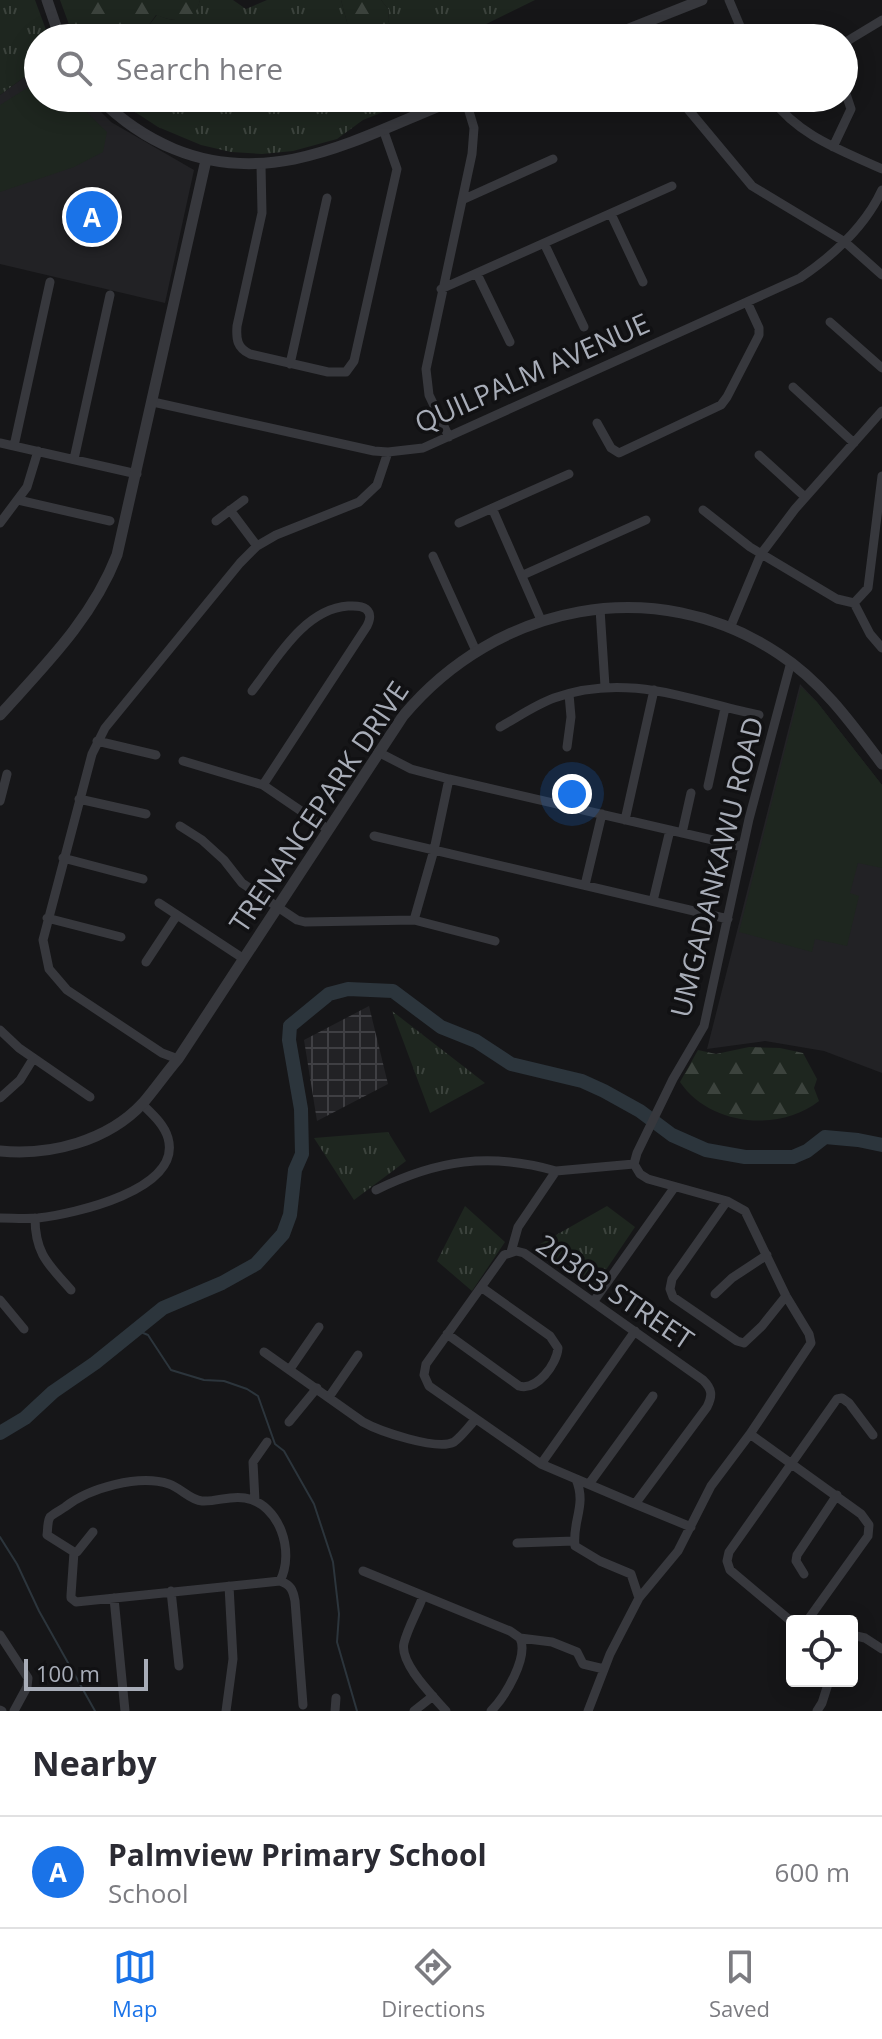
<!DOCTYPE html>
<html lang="en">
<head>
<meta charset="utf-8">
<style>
  body { margin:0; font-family:"Open Sans",sans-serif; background:#f7f7f7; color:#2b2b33 }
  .controls { position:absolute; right:24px; bottom:24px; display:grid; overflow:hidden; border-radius:8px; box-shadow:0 4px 20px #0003 }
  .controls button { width:72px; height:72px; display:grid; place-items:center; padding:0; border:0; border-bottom:2px solid #e1e1e2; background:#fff; color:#2b2b33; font:40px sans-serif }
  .scale { position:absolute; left:24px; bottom:20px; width:124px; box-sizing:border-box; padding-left:8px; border:4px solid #a8adb8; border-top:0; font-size:22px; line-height:28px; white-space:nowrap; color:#a8adb8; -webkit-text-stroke:6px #111113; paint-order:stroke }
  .you { position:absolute; left:572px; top:794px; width:28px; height:28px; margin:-20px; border:6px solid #fff; border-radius:50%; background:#1a73e8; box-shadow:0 0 0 12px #1a73e833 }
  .badge { display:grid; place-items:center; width:52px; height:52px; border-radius:50%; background:#1a73e8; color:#fff; font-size:26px; font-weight:700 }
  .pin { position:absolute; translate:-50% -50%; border:4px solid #fff; box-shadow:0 2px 8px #0006 }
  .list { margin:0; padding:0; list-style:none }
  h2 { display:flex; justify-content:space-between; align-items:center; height:104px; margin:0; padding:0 32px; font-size:34px }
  h2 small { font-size:26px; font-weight:400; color:#7c7c81 }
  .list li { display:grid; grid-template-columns:52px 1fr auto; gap:24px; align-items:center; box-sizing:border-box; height:112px; padding:0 32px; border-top:2px solid #e1e1e2 }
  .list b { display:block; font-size:30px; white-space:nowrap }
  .list p { margin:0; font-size:26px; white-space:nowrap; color:#7c7c81 }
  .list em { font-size:26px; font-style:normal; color:#7c7c81 }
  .icon { flex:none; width:44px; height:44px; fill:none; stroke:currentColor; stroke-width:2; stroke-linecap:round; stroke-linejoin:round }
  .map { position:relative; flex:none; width:882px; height:1711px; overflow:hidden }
  .search { position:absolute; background:#fff; box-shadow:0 4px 20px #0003; left:24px; right:24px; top:24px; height:88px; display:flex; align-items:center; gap:20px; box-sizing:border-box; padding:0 28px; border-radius:44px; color:#7c7c81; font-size:30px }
  .sheet { height:216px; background:#fff }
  nav { display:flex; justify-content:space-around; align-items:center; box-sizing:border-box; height:112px; border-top:2px solid #e1e1e2; background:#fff; font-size:22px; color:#7c7c81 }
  nav a { display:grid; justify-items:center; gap:4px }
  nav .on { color:#1a73e8 }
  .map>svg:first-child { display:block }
  .built { fill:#222225 }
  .industrial { fill:url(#industrial-grid) }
  .grass { fill:url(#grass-tufts) }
  .forest { fill:url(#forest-firs) }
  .pitch { fill:#1e261f }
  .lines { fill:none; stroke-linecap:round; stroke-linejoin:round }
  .stream { stroke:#2c353c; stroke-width:2 }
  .river { stroke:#2c353c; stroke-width:14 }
  .minor { stroke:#37383d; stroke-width:9 }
  .tertiary { stroke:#37383d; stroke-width:11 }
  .labels { text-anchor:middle; stroke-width:7; stroke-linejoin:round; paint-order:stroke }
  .street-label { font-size:28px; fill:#a8adb8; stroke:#111113 }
</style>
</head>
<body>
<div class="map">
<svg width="882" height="1711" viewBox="0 0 882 1711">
  <defs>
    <pattern id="industrial-grid" width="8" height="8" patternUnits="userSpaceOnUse" patternTransform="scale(2)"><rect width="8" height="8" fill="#222225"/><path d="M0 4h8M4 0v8" fill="none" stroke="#3f3f43"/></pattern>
    <pattern id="grass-tufts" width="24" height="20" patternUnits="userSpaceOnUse" patternTransform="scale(2)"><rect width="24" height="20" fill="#1e261f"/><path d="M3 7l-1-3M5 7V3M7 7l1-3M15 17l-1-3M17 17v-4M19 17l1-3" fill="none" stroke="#3c433d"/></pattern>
    <pattern id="forest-firs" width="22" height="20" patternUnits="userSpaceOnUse" patternTransform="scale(2)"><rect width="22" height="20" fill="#1e261f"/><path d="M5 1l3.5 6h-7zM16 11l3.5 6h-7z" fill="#3c433d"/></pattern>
  </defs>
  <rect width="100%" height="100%" fill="#161618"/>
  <path class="built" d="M38,67V98H87L111,122L194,170L165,303L0,264V95Z
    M800,684L817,702L882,785V1073L824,1051L765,1041L707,1049Z"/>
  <path class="industrial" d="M369,1006L388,1084L317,1121L304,1040Z"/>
  <path class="grass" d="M0,0H35L49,38H38V67L0,95Z
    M200,0H233L246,9L267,0H341L349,30L357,38H145L146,29L157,15C175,23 194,24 200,0Z
    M381,0H535L476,29L470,38H390L392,31L388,20L389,10Z
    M136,98H419L363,120L337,139L293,151L262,154L231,152L201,145L158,127L132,110Z
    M392,1011L485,1083L430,1113Z
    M388,1132L406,1161L354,1200L314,1138Z
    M465,1206L505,1242L472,1291L437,1261Z
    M607,1206L635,1227L593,1289L535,1247Z"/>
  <path class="forest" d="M60,0H200C194,26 175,22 156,15L146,29L145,38H74Z
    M341,0H381L389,10L388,20L392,32L390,38H357L349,30Z
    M749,1047L780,1048L803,1053L817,1079L814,1088L819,1101C778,1133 709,1125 680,1082L698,1050L716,1054Z"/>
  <path class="pitch" d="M38,81V98H72L107,132L103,152L74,167L0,192V105Z
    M801,687L817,702L882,785V868L858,863L850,893L859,896L847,946L815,939L812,952L739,932Z"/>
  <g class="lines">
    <path class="stream" d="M136,1330L148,1335L171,1370L204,1380L224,1381L247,1389L258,1396L275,1444L284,1451L314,1504L333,1562L339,1614L337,1642L357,1711
      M0,1537L17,1564L39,1611L95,1711"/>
    <path class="river" d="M0,1433L25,1418L53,1392L95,1363L163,1308L222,1283L256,1264L283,1234L290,1215L295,1170L302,1154L301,1109L289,1040L290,1026L329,994L348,989L393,991L441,1027L476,1041L511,1064L582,1081L604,1091L640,1111L672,1135L706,1150L745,1157H793L807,1151L825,1137L858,1140L882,1145"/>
    <path class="minor" d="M729,0L745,38
      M844,43L882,20
      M690,98L682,102L752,186L845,242L882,275
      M771,98C799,136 841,150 882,169
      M833,147L851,109L844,88
      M261,165L262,213L237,326C236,339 237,348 250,354L328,372H346L354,361L397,169L383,129
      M462,200L553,159
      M611,214L643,282
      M544,243L584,327
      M477,274L510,342
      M441,289L672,186
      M830,322L882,368
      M290,364L327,198
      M793,387L854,443
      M153,402L374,451L388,452L423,448L800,278C834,255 865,227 882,190
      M597,423L611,448L619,453L721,405L727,397L759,335V328L747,302
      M449,437L429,395L426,369L472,154L474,128L465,98
      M0,443L137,474
      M14,446L50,282
      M759,455L805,497
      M74,459L110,295
      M18,500L110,521
      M492,508L541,620
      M230,510L257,546
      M703,510L750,547L837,599L854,603L868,588L882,476
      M216,521L244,500
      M0,523L27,487L38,451
      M459,523L569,474
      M433,556L476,651
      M523,575L646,520
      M854,603L870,634L882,648
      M600,609L605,686
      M730,628L761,554L795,509L882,411
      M252,691C276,660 304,609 348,606C354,606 361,605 366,609C372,614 370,620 367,626L263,785
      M500,727C518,717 535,705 554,698C626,672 689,700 759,715
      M97,741L156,755
      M567,747L571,717L569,694
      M378,752L411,769L449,779L743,847
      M183,761L263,785L329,830
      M708,786L725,708
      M79,799L146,814
      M0,801L7,774
      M625,820L654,690
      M180,826L202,840L224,860L242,883L297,920L305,922L414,920L495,941
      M682,833L691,793
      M374,836L728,919
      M63,858L143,879
      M585,885L602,814
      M653,901L670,830
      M159,903L244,959
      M47,918L121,937
      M414,920L434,850L449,779
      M146,962L177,915
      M0,1030L19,1048L90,1097
      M178,1059L162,1053L67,990L49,969L43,940L92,754L105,728L240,563L257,546L276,535L359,502L377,485L388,452
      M0,1098L20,1080L33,1059
      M376,1190C437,1160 489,1152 556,1171
      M727,1201L672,1279L670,1289L673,1297L737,1341L744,1343L762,1326L786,1296
      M0,1218C12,1218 25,1219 38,1218C73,1214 183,1190 168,1138C164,1124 152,1114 142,1104
      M35,1218C35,1254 49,1265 71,1290
      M511,1252L518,1227L556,1171L634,1164
      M715,1294L732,1278L767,1255
      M0,1300L24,1329
      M594,1301L674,1188
      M447,1334L519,1386C537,1391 557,1364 558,1348L550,1336L481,1287
      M264,1352L363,1422C379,1431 437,1451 454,1442C462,1436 469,1426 476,1419
      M290,1369L319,1327
      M329,1397L358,1355
      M289,1422L317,1388
      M750,1434L861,1514L869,1525L868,1536L807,1621
      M541,1464L635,1331
      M576,1479C587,1506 572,1520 575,1546L600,1561L631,1574L639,1598
      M589,1484L653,1396
      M255,1501L253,1462L267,1442
      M635,1504L541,1464L429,1386L424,1375L426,1364L504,1255L516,1251L524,1253L703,1380C712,1389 713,1395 707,1407L635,1504L691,1527
      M93,1532L77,1552H74L71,1595V1598L76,1602L280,1581C291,1585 293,1590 295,1601L303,1705
      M517,1543L574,1541
      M74,1552L47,1535C48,1530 47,1522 50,1517C54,1513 61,1510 65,1507C89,1488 139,1474 169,1484C181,1488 190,1500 202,1501C217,1502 230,1495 245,1498C280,1504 295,1552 280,1581
      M363,1571L510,1631L520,1638C529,1657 505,1697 491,1711
      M804,1574L796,1561L797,1555L837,1495
      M171,1591L179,1666
      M423,1596C418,1611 408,1627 404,1643C399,1663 433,1696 446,1711
      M114,1598L125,1711
      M792,1622L730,1570L727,1561L729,1552L837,1399L842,1398L849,1403L873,1435
      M0,1635L28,1678L27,1687L14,1711
      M852,1635L865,1638L882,1649
      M520,1638L552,1642L577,1652L583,1664L604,1669
      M0,1710L2,1711
      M226,1711L233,1659L229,1586
      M335,1711L336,1698
      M414,1711L433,1696
      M588,1711L610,1654L639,1598L678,1551L711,1486L750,1434L811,1343L809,1334L786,1296L745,1211L727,1201L648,1179L640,1174L634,1164L637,1153L673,1079L704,1026L749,819L791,662
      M817,1711L822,1703L829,1681"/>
    <path class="tertiary" d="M47,0L60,38
      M606,38L702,0
      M99,98C121,120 145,137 174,149C276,191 365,134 459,98
      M0,715C45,665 92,619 117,555L206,160
      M0,1151C50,1156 108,1141 143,1103C155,1089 166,1073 178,1059L403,716C496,604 655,571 779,654C822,682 852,724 882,764"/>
  </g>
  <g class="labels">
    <g class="street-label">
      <text transform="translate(532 373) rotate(-24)" y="10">QUILPALM AVENUE</text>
      <text transform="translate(319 807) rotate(-56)" y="10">TRENANCEPARK DRIVE</text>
      <text transform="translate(717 867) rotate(-76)" y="10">UMGADANKAWU ROAD</text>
      <text transform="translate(615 1292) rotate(34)" y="10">20303 STREET</text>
    </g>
  </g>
</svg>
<div class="controls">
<button><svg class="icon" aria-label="locate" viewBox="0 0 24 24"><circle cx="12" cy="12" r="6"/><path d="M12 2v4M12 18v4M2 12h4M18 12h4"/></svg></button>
</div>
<div class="scale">100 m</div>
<div class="you"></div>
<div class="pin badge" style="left:92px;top:217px">A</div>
<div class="search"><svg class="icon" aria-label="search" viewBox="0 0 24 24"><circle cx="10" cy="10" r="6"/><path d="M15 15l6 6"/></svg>Search here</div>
</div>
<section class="sheet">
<h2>Nearby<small></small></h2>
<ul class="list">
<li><span class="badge">A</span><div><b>Palmview Primary School</b><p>School</p></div><em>600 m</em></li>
</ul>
</section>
<nav>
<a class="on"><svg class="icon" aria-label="map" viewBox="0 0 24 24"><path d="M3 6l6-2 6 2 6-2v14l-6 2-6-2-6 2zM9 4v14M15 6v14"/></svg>Map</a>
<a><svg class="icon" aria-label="directions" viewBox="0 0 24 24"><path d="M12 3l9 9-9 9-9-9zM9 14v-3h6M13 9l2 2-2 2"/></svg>Directions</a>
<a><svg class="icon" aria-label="saved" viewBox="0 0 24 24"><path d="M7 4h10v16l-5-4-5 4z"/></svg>Saved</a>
</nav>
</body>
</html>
